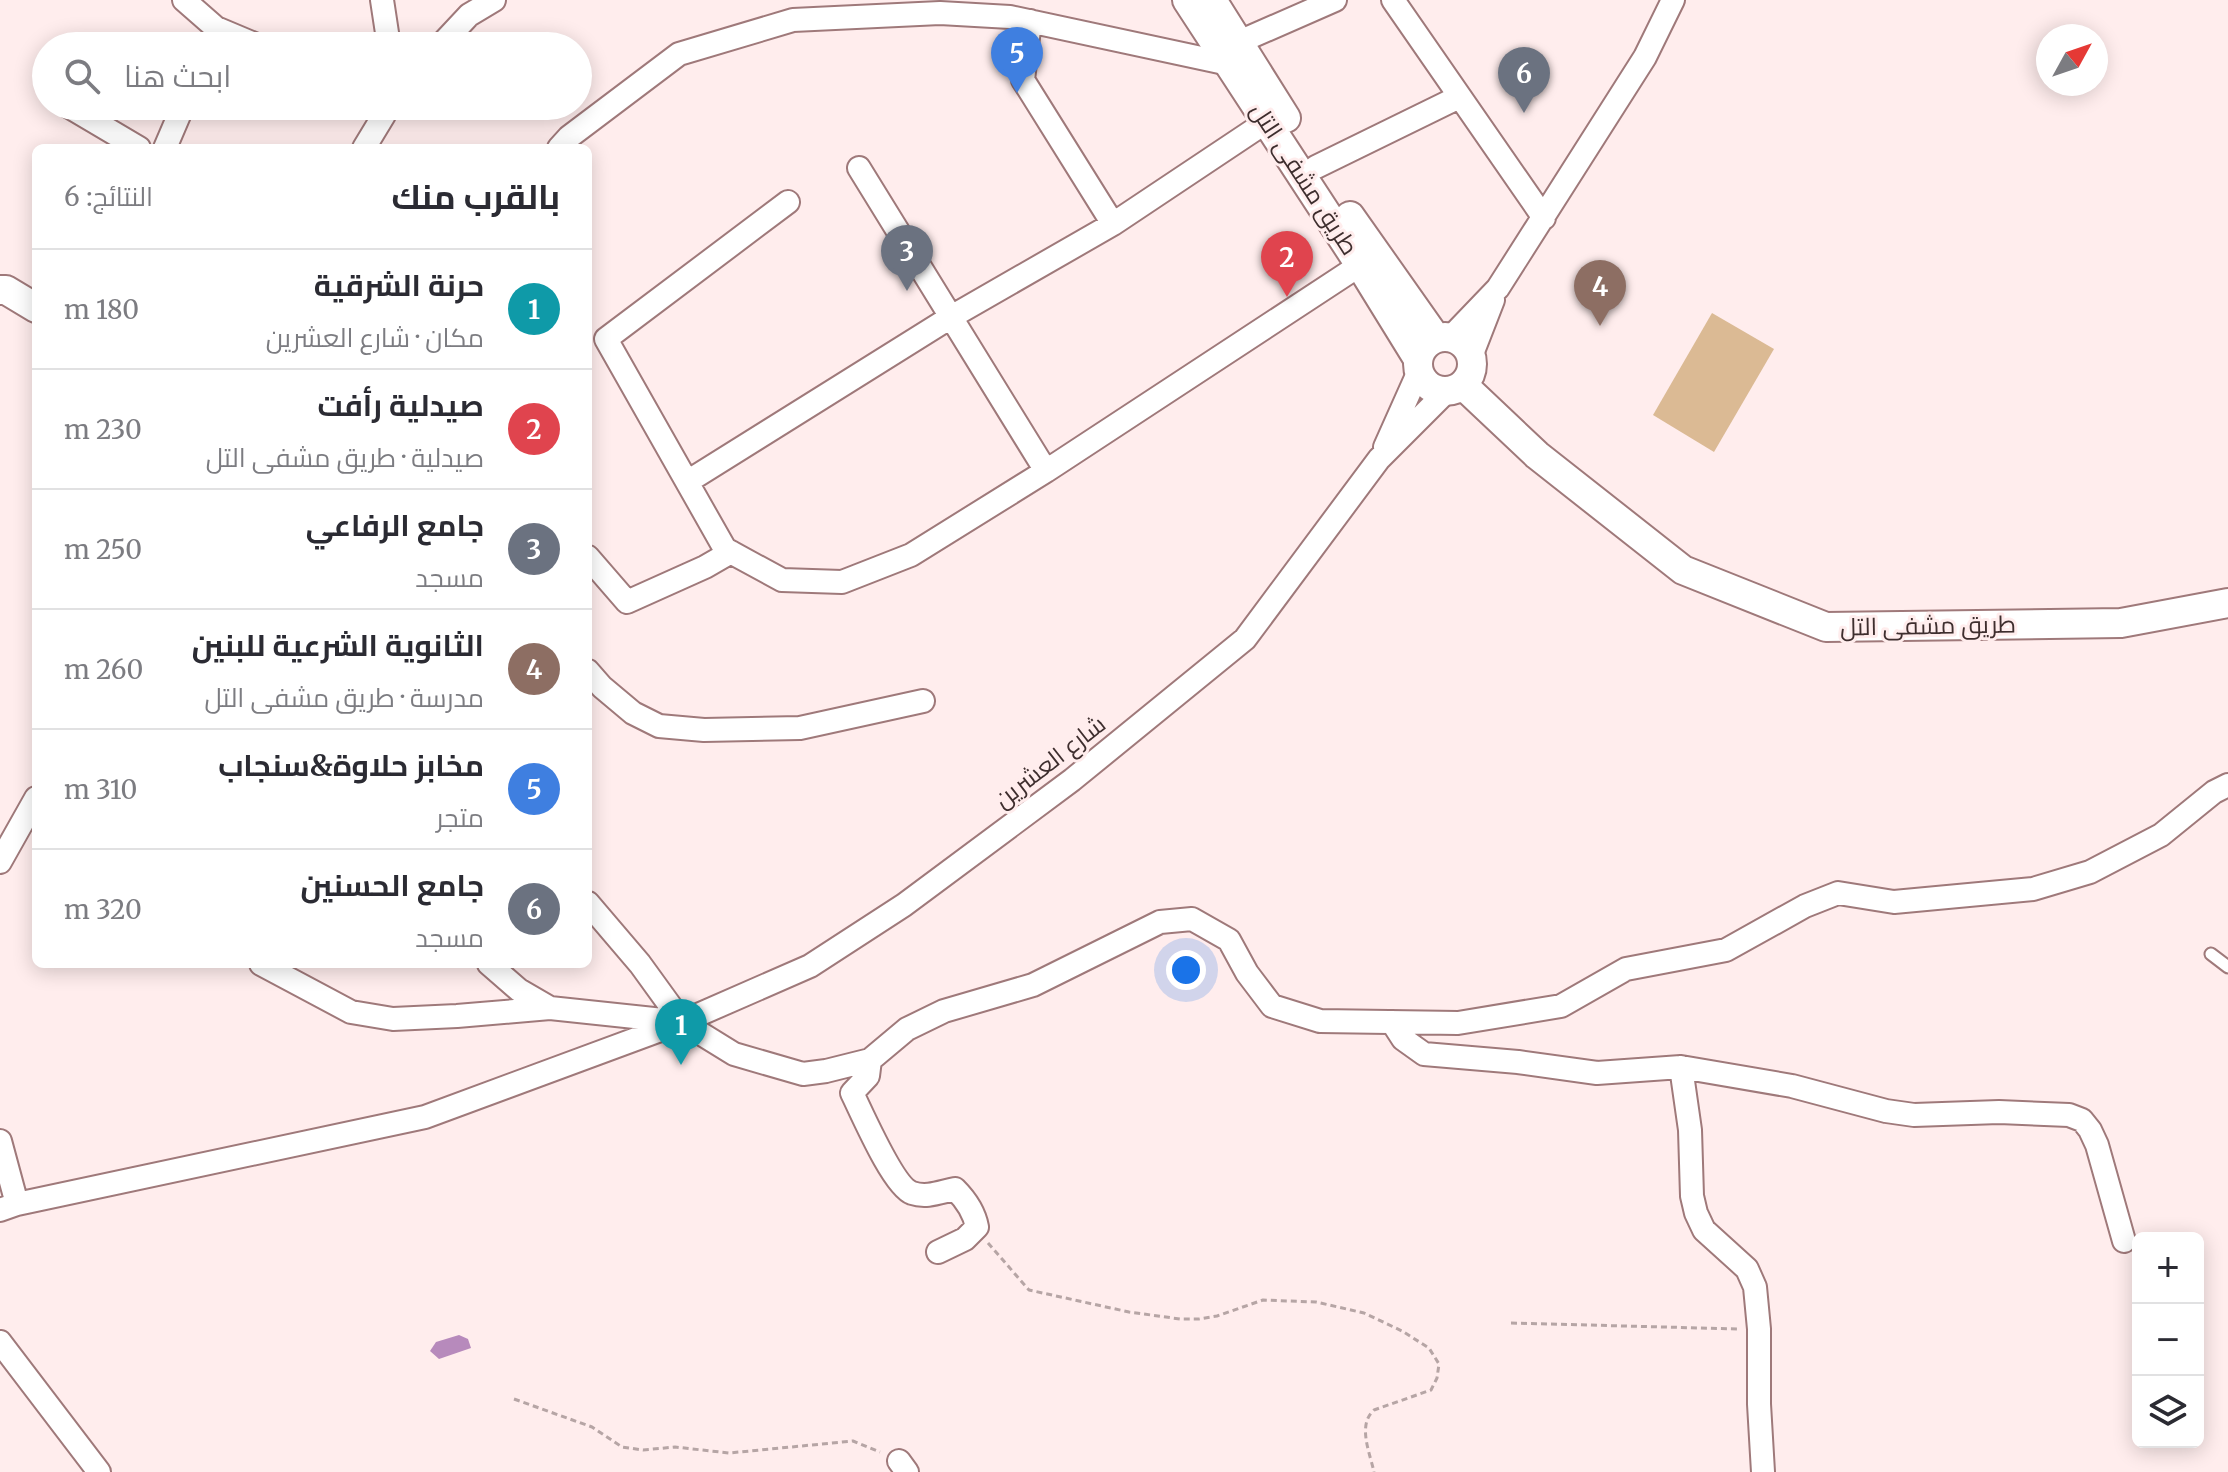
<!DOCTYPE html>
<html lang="ar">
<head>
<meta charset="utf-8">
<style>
  body { margin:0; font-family:Merriweather,Cairo,serif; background:#f2f2f3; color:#2b2b33; direction:rtl }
  .controls { position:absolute; right:24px; bottom:24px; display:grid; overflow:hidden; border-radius:12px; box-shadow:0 4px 20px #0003 }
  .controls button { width:72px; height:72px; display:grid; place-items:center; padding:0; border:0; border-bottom:2px solid #e1e1e2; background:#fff; color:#2b2b33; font:40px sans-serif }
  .compass { position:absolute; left:2036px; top:24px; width:72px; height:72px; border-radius:50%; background:#fff; box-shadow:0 4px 20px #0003; rotate:50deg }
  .you { position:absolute; left:1186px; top:970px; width:28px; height:28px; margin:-20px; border:6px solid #fff; border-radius:50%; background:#1a73e8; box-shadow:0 0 0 12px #1a73e833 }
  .badge { display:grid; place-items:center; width:52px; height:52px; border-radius:50%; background:#d93025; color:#fff; font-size:26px; font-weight:700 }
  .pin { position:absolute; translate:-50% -66px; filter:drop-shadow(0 2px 4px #0008) }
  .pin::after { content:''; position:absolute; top:42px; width:28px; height:24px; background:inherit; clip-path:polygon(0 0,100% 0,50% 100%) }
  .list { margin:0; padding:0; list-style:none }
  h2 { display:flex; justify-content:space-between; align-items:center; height:104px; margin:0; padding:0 32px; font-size:34px }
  h2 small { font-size:26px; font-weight:400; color:#7c7c81 }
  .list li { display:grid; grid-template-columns:52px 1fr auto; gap:24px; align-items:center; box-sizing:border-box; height:120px; padding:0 32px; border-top:2px solid #e1e1e2 }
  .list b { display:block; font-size:30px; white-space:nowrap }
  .list p { margin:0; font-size:26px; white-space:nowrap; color:#7c7c81 }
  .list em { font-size:26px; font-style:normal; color:#7c7c81 }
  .icon { flex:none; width:44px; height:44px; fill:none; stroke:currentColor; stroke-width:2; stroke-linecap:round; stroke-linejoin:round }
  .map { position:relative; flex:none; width:2228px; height:1472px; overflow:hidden; direction:ltr }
  .search { position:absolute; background:#fff; box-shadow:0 4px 20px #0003; left:32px; top:32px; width:560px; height:88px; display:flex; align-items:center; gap:20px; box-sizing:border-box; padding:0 28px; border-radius:44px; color:#7c7c81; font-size:30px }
  .panel { position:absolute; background:#fff; box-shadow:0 4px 20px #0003; left:32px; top:144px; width:560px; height:824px; border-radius:12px; direction:rtl }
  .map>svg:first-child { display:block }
  .green { fill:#dbba94 }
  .water { fill:#b78abc }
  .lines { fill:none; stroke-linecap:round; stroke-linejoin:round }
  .service-casing { stroke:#9f797a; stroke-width:15 }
  .minor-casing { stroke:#9f797a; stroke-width:26 }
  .tertiary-casing { stroke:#9f797a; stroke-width:32 }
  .path { stroke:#b6a5a5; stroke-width:3; stroke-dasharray:6 4; stroke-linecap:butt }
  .service { stroke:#fff; stroke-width:11 }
  .minor { stroke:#fff; stroke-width:22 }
  .tertiary { stroke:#fff; stroke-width:28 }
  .labels { text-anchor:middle; stroke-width:6; stroke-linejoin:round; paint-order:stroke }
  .street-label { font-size:24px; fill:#3e2e2e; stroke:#ffeded }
</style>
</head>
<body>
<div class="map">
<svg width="2228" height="1472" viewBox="0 0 2228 1472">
  <rect width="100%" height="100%" fill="#ffeded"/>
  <path class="green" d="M1712,313L1774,349L1714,452L1653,415Z"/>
  <path class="water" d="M459,1335L468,1339L471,1348L439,1359L430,1351L436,1342Z"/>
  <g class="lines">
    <defs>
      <path id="service" d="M2211,954L2228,967"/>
      <path id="minor" d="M184,0L216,28L259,46
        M382,0L389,46
        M1393,0L1544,218
        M1030,21L1023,80L1113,224
        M1239,42L1335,0
        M440,46L469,15L494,0
        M68,106L139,148
        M165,148L183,106
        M364,148L384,115L381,106
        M559,148L569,137L679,54L793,20L940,13L1010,17L1229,64
        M1316,167L1459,97
        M859,168L1046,471
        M788,202L606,339L725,549L782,580L842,582L911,555L1046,471L1360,265
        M1451,337L1498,288L1645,57L1673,0
        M1472,354L1493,300
        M1385,447L1419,371
        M687,482L951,317L1113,224L1266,122
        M588,557L627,602L705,567L731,552
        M588,671L602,687L633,713L659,726L704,730L800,728L923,701
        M0,862L36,798
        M588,903L640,964L682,1022
        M261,964L351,1012L393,1019L457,1016L550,1008L682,1022L810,966L904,905L1072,780L1245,639L1379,459L1446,392
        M489,964L519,990L550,1008
        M1392,1022L1403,1039L1424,1054L1518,1062L1597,1073L1681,1067L1792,1086L1886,1111L1914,1115L1999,1112L2069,1115L2082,1120L2090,1130L2097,1145L2124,1241
        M870,1060L868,1076L852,1093C862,1113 893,1186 912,1193C927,1198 940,1192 955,1189C966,1200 974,1211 977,1227L965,1239L938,1252
        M1681,1067L1690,1130L1692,1196L1696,1213L1704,1230L1747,1269L1755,1287L1759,1329V1404L1763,1472
        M0,1141L17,1204
        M0,1210L17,1204L425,1117L682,1022L734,1054L803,1074L826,1071L870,1060L907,1029L944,1011L1033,985L1160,922L1192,919L1229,940L1247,973L1272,1006L1320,1021L1458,1023L1561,1006L1626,969L1726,950L1805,906L1838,893L1894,902L2033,889L2090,872L2161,835L2214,792L2228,785
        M0,1342L99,1472
        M899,1461L907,1472"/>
      <path id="tertiary" d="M1187,0L1360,265L1418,359
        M1212,0L1286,118
        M1350,216L1436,338
        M0,290H6L36,308
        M1418 364a27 27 0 1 1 54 0a27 27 0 1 1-54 0Z
        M1464,386L1537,455L1683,570L1826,627L2121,623L2228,603"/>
    </defs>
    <use href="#service" class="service-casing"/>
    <use href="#minor" class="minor-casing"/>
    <use href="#tertiary" class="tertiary-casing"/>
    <path class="path" d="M988,1243L1029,1290L1129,1312L1180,1319H1199L1217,1316L1263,1300L1316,1302L1364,1313L1402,1331L1429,1348L1439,1364L1437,1378L1431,1390L1374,1410C1357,1425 1370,1453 1374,1472
      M1511,1323L1739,1329
      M514,1399L592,1427L622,1447L643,1450L675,1447L729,1453L853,1441L880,1452"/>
    <use href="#service" class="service"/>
    <use href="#minor" class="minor"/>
    <use href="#tertiary" class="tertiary"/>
  </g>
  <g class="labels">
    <g class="street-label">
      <text transform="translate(1304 179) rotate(57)" y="8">طريق مشفى التل</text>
      <text transform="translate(1928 626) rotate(-1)" y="8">طريق مشفى التل</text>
      <text transform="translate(1050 762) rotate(-38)" y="8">شارع العشرين</text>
    </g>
  </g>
</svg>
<div class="controls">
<button>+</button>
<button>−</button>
<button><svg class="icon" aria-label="layers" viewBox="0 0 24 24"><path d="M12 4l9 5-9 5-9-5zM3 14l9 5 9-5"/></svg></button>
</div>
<svg class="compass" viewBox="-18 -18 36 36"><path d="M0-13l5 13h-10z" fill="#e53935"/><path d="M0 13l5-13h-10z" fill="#7c7c81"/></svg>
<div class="you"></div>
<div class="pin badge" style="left:681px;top:1065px;background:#0f9aa8">1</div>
<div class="pin badge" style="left:1287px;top:297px;background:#e0444e">2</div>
<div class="pin badge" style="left:907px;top:291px;background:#6b7280">3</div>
<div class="pin badge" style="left:1600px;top:326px;background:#8d6e63">4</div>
<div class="pin badge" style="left:1017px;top:93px;background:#3f7fe0">5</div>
<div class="pin badge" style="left:1524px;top:113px;background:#6b7280">6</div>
<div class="search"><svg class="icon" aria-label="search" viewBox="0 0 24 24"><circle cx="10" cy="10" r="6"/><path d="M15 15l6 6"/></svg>ابحث هنا</div>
<section class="panel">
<h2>بالقرب منك<small>النتائج: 6</small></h2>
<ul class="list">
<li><span class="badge" style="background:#0f9aa8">1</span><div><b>حرنة الشرقية</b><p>مكان · شارع العشرين</p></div><em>180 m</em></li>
<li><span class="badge" style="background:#e0444e">2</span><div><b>صيدلية رأفت</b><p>صيدلية · طريق مشفى التل</p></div><em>230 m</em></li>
<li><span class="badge" style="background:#6b7280">3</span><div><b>جامع الرفاعي</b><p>مسجد</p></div><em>250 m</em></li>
<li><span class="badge" style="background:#8d6e63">4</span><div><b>الثانوية الشرعية للبنين</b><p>مدرسة · طريق مشفى التل</p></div><em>260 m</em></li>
<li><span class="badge" style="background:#3f7fe0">5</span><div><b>مخابز حلاوة&amp;سنجاب</b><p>متجر</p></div><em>310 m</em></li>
<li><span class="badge" style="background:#6b7280">6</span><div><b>جامع الحسنين</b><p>مسجد</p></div><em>320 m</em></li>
</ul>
</section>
</div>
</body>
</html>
